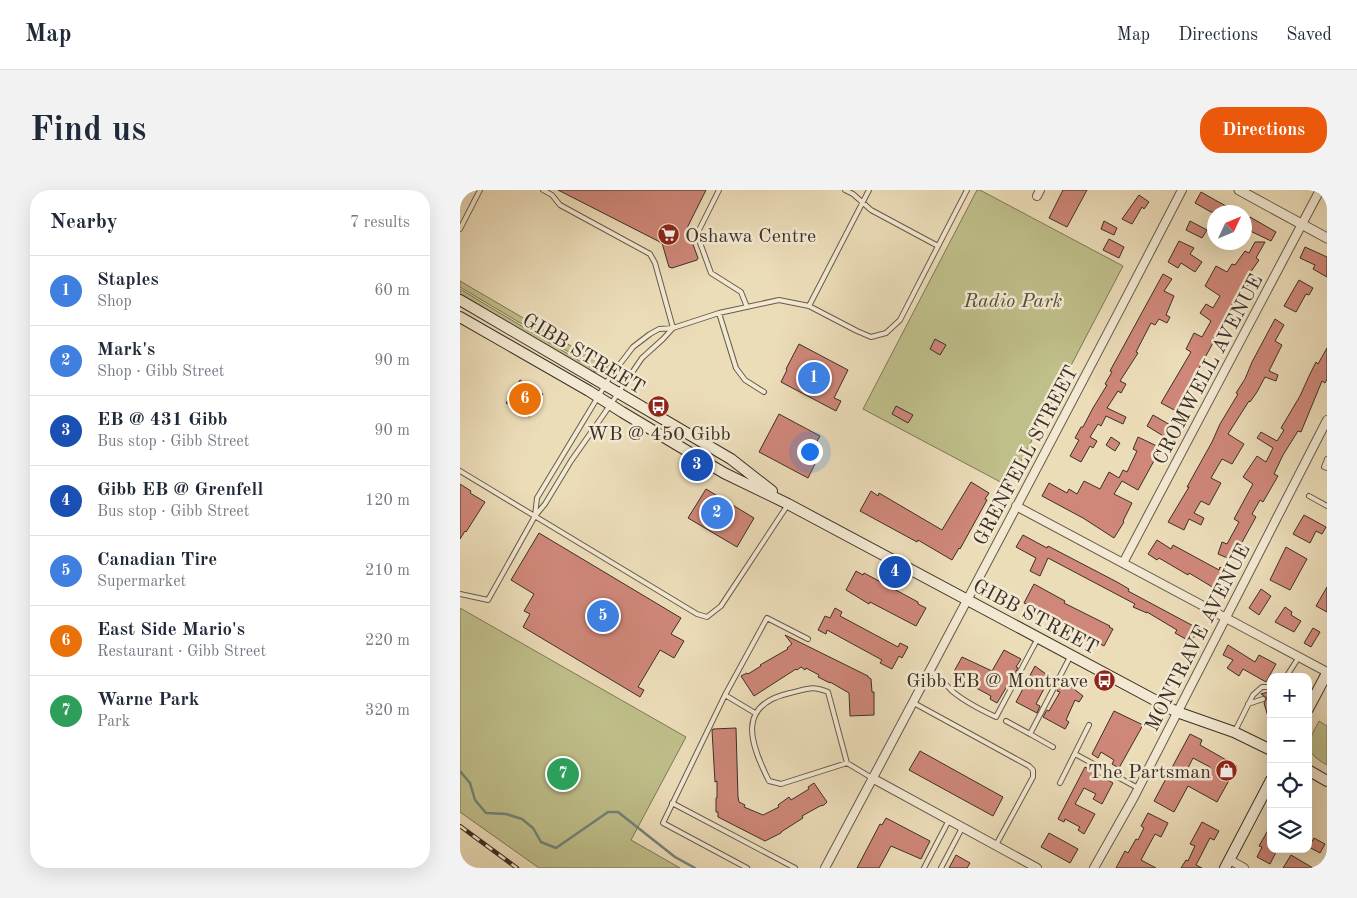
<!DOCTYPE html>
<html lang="en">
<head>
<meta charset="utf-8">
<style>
  body { margin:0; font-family:"Old Standard TT",serif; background:#f2f2f3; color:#1f2937 }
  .controls { position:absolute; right:15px; bottom:15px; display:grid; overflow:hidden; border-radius:10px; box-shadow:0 5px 20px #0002 }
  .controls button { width:45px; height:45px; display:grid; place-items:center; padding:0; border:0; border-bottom:1px solid #e0e1e3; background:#fff; color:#1f2937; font:25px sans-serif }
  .compass { position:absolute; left:747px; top:15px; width:45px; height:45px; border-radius:50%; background:#fff; box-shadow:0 5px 20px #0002; rotate:46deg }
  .you { position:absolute; left:349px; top:261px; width:18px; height:18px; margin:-12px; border:4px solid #fff; border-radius:50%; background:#1a73e8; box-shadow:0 0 0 8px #1a73e833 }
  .badge { display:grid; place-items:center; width:32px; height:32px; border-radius:50%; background:#ea580c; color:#fff; font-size:16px; font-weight:700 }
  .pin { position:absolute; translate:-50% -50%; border:2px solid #fff; box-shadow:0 1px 5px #0006 }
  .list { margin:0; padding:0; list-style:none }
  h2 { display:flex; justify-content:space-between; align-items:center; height:65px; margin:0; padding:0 20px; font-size:21px }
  h2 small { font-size:16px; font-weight:400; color:#747a83 }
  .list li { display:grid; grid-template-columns:32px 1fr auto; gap:15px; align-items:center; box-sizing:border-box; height:70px; padding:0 20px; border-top:1px solid #e0e1e3 }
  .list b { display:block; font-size:19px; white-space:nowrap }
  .list p { margin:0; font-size:16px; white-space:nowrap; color:#747a83 }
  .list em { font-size:16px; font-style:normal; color:#747a83 }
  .icon { flex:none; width:28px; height:28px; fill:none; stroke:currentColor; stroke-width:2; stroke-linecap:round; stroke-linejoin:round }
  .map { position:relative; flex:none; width:867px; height:678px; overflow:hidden; border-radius:20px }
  header { display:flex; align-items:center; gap:30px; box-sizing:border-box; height:70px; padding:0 25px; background:#fff; border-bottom:1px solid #e0e1e3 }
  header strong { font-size:24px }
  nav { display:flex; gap:28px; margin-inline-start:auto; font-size:18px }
  .intro { display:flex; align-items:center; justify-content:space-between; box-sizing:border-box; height:120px; padding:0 30px }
  h1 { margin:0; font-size:35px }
  .button { padding:12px 22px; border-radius:20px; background:#ea580c; color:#fff; font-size:18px; font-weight:700 }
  main { display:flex; gap:30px; padding:0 30px }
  aside { flex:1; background:#fff; border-radius:20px; box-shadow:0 5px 20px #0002 }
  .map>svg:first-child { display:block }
  .green { fill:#bfbf8a; stroke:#7d7859 }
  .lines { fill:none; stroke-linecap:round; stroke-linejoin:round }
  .stream { stroke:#73837b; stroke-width:2.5 }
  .building { fill:#cf8779; stroke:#3b3028; fill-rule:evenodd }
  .service-casing { stroke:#675b4c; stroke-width:6 }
  .minor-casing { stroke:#675b4c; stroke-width:10 }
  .tertiary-casing { stroke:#675b4c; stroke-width:11 }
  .secondary-casing { stroke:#3b3028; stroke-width:12 }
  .service { stroke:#f3e9d2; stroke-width:4 }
  .minor { stroke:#f3e9d2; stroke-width:8 }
  .tertiary { stroke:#f3e9d2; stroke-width:9 }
  .secondary { stroke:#f3e9d2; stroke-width:10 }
  .rail-casing { stroke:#3b3028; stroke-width:4.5 }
  .rail { stroke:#f3e9d2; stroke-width:2.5; stroke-dasharray:8; stroke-linecap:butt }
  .labels { text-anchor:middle; stroke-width:5; stroke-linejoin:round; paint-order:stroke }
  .poi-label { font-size:20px; fill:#3b3028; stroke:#f3e9d2; text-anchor:end }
  .park-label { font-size:20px; font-style:italic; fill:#554d3c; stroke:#f3e9d2 }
  .street-label { font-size:20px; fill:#3b3028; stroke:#f3e9d2 }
</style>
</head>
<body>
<header>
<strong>Map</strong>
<nav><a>Map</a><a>Directions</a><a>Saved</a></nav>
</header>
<div class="intro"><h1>Find us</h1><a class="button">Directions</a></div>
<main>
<aside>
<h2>Nearby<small>7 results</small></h2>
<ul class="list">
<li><span class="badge" style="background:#3f7fe0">1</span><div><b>Staples</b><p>Shop</p></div><em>60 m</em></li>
<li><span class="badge" style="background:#3f7fe0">2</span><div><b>Mark's</b><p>Shop · Gibb Street</p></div><em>90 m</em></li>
<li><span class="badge" style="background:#1a4fb4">3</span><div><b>EB @ 431 Gibb</b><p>Bus stop · Gibb Street</p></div><em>90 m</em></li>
<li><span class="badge" style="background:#1a4fb4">4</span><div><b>Gibb EB @ Grenfell</b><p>Bus stop · Gibb Street</p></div><em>120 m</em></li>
<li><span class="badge" style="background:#3f7fe0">5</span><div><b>Canadian Tire</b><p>Supermarket</p></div><em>210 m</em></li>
<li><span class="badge" style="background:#e8710a">6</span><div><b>East Side Mario's</b><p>Restaurant · Gibb Street</p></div><em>220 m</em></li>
<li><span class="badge" style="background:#2e9e5b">7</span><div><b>Warne Park</b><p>Park</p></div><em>320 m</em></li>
</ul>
</aside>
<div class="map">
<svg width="867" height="678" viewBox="0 0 867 678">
  <rect width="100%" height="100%" fill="#ecddb9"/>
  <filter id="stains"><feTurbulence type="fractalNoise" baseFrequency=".004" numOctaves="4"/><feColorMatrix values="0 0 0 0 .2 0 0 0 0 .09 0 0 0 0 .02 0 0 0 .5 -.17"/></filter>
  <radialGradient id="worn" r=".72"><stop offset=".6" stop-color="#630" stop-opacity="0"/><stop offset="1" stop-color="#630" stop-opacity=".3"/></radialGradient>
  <path class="green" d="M517,0H520L663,76L548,296L403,219Z
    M0,91L135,170L140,165L152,173L146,178L139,180L0,97Z
    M0,99L133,179L137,182L130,181L0,104Z
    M0,418L226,547L171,650L220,678H79L0,622Z
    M859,531L867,536V575C842,561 847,554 859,531Z"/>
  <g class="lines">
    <path class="stream" d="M0,581L10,593L15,610L26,623L46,624L62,629L73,638L81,652L96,658L148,622H158L215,667L235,678"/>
  </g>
  <path class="building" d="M98,0H246L227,38L238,68L237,70L212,78L209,77L202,53Z
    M603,0H627L607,37L589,28Z
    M741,2L755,10L777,22H751L735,13Z
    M679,5L689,12L684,19L682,17L672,34L662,29Z
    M790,27L816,42L811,51L784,38Z
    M644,31L657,38L654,45L641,39Z
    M730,31L747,40L742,48L726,40Z
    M649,49L664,57L659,68L643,60Z
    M719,51L734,58L730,64L742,72L735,82L721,73L718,78L708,72Z
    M795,52H805L796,68L799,70L790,83L794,85L788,96L783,94L772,115L775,117L769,127L767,126L751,152L753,153L731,193L732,194L724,208L725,209L718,222L701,213L731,162L726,159L734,143L742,147L751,131L740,123L746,114L753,118L760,106L745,96L756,76L767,82L772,74L775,75L785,61L789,63Z
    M845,57L867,67V87L853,79L855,75L840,68Z
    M703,84L712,89L704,101L714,106L706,125L710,127L707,133L699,129L695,135L691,133L676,162L678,163L660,191L666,194L661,203L658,201L647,218L666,227L663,234L646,226L641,236L638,234L630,247L637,251L633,258L630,256L621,272L610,266L619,250L615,248L621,237H623L633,218L647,195L645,194L652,182L650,181Z
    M839,90L853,98L849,105L846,104L836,122L824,116Z
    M815,129L824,135L815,151L822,155L809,181L818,185L816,191L805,187L797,202L790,212L789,211L768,244L784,254L772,274L762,269L751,288L761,293L749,315L741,311L734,323L744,328L741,335L729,329L724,340L708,332L729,297H727L752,252L760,234L778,204L776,203L785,189L792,172Z
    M475,149L486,155L480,165L470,159Z
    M339,154L388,180L374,208L381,211L376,221L321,192L327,180L326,179Z
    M867,158V189L865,193L862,191L841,242L838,241L823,265L814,284L818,286L803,312L800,310L792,324L796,327L781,354L778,353L770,369L758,364L762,352L767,354L779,332L774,329L793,294L783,287L797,266L806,272L813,258L797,248L801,242L817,251L824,240L821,238L840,206L850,184L856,172L858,174Z
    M60,190L83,204L69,227L46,213Z
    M436,216L453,225L448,233L432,224Z
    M319,224L360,246L349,266L357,270L348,288L299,262Z
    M693,225L712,236L705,247L687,236Z
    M651,247L660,253L655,261L646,255Z
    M678,247L701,258L678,300L662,291L654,304L672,313L663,331L664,332L654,348L623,328L582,306L589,293L607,303L609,299L617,304L624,291L640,299L649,282L659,288L663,280L667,282L677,261L673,259Z
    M511,292L529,303L525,309L527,310L500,359L499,358L492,370L458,350L457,352L400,321L411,301L418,306L419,303L482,340Z
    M0,294L11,301L10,303L25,312L6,342L5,341L0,349Z
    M246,299L294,328L277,357L228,328Z
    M844,325L866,337L862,344L856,341L850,353L833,344Z
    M79,343L221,428L211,444L224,451L214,468L200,460L178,497L184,500L180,507L63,437L70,424L64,421L74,404L51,390Z
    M563,345L587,358L588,356L657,392L669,399L668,401L739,439L731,452L715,443L717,440L687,422V423L673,417L675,414L588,368L580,386L570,381L576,368L556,357Z
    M697,350L711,359L713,355L759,380L760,377L769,383L759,401L729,383L728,385L699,368L697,370L688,364Z
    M826,357L847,369L830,400L810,390Z
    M396,381L403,385L404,383L458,412V414L466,418L456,436L410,412L409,414L386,400Z
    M574,394L605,411L604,413L650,436L649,437L653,439L644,456L564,413Z
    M867,397V422L856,416Z
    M801,399L811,406L799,425L789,418Z
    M825,417L832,422L831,425L841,431L834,442L815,432Z
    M375,418L382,422L380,426L438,457L440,453L448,457L442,468L439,466L432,479L420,473L422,470L367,440L366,444L358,440L365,426L370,428Z
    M853,438L860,442L851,457L844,453Z
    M325,445L408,486V487L411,489L412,502H414V525L390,526L389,503L370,492V493L358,487L359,485L346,478L345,480L341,477L337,480L336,479L294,506L281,486L287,483L288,484L301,476L300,475L328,459L327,458L332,454Z
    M768,455L795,472L799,465L816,474L806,492L783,479L779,486L767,478L773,470L763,465Z
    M544,460L561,469L556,477L558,478L537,513L530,509L531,506L492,485L502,467L532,481Z
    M575,476L594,490L590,497L586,495L576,514L580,516L577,523L556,512Z
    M605,492L623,506L619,512L615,510L606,530L609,532L605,539L583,527L587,520L589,521L600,502L597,501L601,493L603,495Z
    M808,502L811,504V530H809L804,513L807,508L801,504Z
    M654,521L683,535L659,578L652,574L654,570L641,562L638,568L632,564Z
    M276,538L278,607L279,612L285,615L284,617L303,625L319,617L318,615L329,607L331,610L349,599L348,597L354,593L367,612L364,615L360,616L342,626L343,628L321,642V643L305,651L258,627V622H256V608H257V591L255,592L252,540L253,539Z
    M730,544L742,550L740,555L777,576L757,612L728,596L714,622L694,611ZM733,568L750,577L744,589L727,580Z
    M460,561L543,607L533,626L449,580Z
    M625,577L653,593L642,614L633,609L636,604L624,598L615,614L635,624L624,644L618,640L620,637L605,629L604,632L598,629Z
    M688,623L708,633L701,647L695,644L681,670L696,678H656L665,661L668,663L676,649L678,650L684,638L681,636Z
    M426,628L470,651L461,669L431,656L419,678H397L420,634L422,635Z
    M742,632L759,641L754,650L750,648L736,675L742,678H721L726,670L728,671L735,656L730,654Z
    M811,635V659L816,662L810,674L797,667L802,657L799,656Z
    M589,643L618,659L610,673L581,657Z
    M854,648L865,654L860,663L849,657Z
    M496,665L510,673L507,678H489Z
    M831,665L853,678H823Z"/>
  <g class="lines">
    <defs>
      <path id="service" d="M83,0L92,5L100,15L190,64L195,73L213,138
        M259,0L239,40V50L251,83L281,102L287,117
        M385,0L393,4L411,20L478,56
        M0,39L20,0
        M349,116L409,0
        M259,123L276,178L285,190L304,202
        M867,269L864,277L867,278
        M0,281L237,424L247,427L261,416L327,316
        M849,306L867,316
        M75,326L77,308L150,187L173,157L190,144L199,139L213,138L259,123L319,110L349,116L397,141L411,147L426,143L440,130L507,0
        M0,404L28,410L75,326L85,314L111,271L144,224L182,168L203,149L213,138
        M469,480C478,486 485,493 492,501C505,512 521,520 536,527L578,448
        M826,487L839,467
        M265,505L307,428L348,449
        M452,512L569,576L573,580V587L536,655
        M788,514L803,509
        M546,531L570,544L610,467
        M775,541L793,505L802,497H808L811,500
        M570,544L593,557
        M615,564L678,598
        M387,573L321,594L309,591C290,553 276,515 330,503C347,499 352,495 368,502L387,573L412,588
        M600,593L629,535
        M212,613L335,678
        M287,678L203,633L265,505L295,523
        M464,678L489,630
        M481,678L502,638"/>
      <path id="minor" d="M577,6L580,0
        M556,316L867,482
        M663,373L860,0
        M412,588L577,678
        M770,670L784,678
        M365,678C485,452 605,227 722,0
        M634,678L674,607L867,230"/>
      <path id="tertiary" d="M779,0L867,48"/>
      <path id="secondary" d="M0,110L271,269L312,301
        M0,127L129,201L162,222L264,283L328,314L717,522L774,542L811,560
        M848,519L867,483
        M848,580L867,591
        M765,678L811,590"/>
    </defs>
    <use href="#service" class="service-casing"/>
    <use href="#minor" class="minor-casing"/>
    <use href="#tertiary" class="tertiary-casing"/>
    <use href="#secondary" class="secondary-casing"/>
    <use href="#service" class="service"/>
    <use href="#minor" class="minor"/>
    <use href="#tertiary" class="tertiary"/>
    <use href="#secondary" class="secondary"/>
    <defs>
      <path id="rail" d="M0,636L57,678"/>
    </defs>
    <use href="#rail" class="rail-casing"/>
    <use href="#rail" class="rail"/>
  </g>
  <defs>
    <symbol id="supermarket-disc" viewBox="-11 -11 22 22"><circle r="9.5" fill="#8f2418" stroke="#f3e9d2"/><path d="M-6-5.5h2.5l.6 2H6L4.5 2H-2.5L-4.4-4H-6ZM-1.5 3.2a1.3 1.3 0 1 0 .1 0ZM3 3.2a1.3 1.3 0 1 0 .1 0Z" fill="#fff"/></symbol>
    <symbol id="bus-disc" viewBox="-11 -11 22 22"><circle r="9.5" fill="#8f2418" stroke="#f3e9d2"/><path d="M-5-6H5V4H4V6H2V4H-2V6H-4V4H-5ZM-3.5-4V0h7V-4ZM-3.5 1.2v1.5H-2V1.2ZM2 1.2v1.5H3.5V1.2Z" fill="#fff"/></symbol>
    <symbol id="shop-disc" viewBox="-11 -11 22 22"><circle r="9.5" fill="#8f2418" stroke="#f3e9d2"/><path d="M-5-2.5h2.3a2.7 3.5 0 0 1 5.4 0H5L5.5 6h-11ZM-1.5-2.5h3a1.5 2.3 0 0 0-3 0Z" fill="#fff"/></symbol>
  </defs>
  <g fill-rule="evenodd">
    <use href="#supermarket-disc" x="196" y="32" width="25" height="25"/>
    <use href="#bus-disc" x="186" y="204" width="25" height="25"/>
    <use href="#bus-disc" x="632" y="478" width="25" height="25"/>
    <use href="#shop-disc" x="754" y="568" width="25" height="25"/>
  </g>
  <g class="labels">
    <g class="poi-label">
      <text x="225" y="52" text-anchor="start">Oshawa Centre</text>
      <text x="199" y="250" text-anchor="middle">WB @ 450 Gibb</text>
      <text x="628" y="497">Gibb EB @ Montrave</text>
      <text x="751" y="588">The Partsman</text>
    </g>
    <g class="park-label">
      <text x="553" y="117">Radio Park</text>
    </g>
    <g class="street-label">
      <text transform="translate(124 163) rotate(31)" y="7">GIBB STREET</text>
      <text transform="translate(747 179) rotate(-62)" y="7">CROMWELL AVENUE</text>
      <text transform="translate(565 265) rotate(-62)" y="7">GRENFELL STREET</text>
      <text transform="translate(576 426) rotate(28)" y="7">GIBB STREET</text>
      <text transform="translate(737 447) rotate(-63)" y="7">MONTRAVE AVENUE</text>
    </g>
  </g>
  <rect width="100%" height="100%" filter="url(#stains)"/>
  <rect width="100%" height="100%" fill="url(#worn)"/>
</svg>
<div class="controls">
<button>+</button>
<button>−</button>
<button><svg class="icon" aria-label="locate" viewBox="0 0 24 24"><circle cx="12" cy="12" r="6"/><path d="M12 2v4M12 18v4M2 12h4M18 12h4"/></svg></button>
<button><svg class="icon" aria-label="layers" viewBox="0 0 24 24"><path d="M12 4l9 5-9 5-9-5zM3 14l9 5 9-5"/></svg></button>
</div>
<svg class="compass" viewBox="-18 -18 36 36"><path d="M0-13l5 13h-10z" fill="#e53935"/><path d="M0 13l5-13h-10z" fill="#747a83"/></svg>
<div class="you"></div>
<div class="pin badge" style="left:354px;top:188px;background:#3f7fe0">1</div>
<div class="pin badge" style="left:257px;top:323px;background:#3f7fe0">2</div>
<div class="pin badge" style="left:237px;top:275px;background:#1a4fb4">3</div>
<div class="pin badge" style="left:435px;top:382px;background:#1a4fb4">4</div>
<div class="pin badge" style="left:143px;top:426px;background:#3f7fe0">5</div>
<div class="pin badge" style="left:65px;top:209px;background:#e8710a">6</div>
<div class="pin badge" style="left:103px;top:584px;background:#2e9e5b">7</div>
</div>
</main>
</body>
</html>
